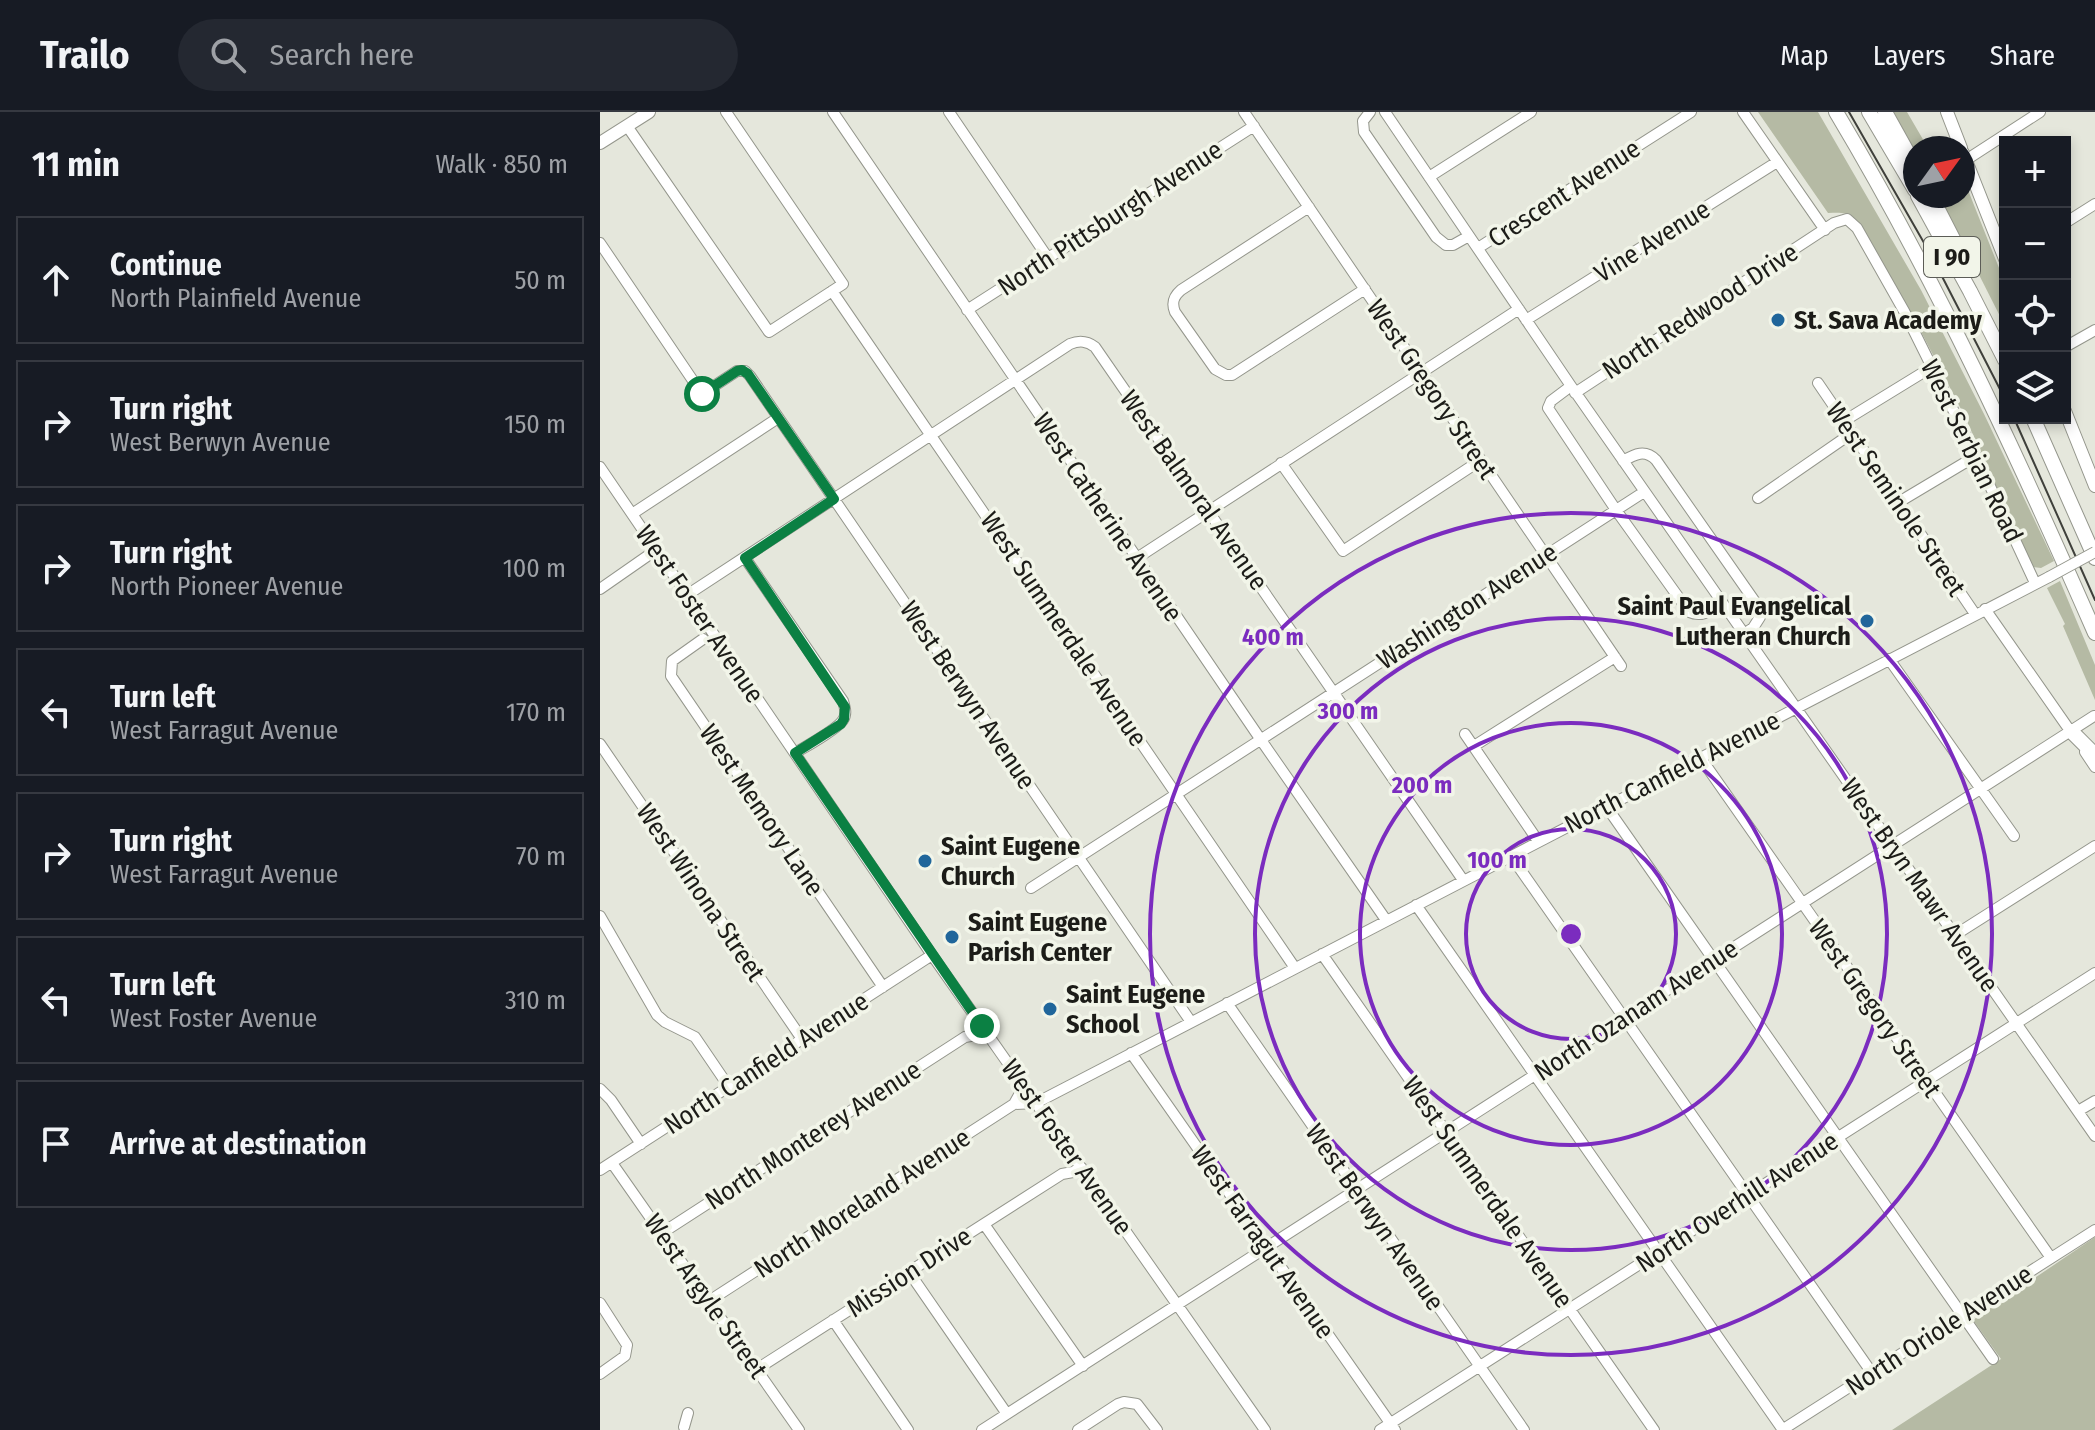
<!DOCTYPE html>
<html lang="en">
<head>
<meta charset="utf-8">
<style>
  body { margin:0; font-family:"Fira Sans Condensed",sans-serif; background:#242831; color:#f1f3f6 }
  .controls { position:absolute; right:24px; top:24px; display:grid; overflow:hidden; border-radius:0px; box-shadow:0 4px 12px #0003 }
  .controls button { width:72px; height:72px; display:grid; place-items:center; padding:0; border:0; border-bottom:2px solid #363941; background:#171b24; color:#f1f3f6; font:40px sans-serif }
  .compass { position:absolute; left:1303px; top:24px; width:72px; height:72px; border-radius:50%; background:#171b24; box-shadow:0 4px 12px #0003; rotate:57deg }
  .stop { position:absolute; width:24px; height:24px; margin:-18px; border:6px solid #0b8043; border-radius:50%; background:#fff }
  .stop.end { background:#0b8043; border-color:#fff; box-shadow:0 2px 8px #0008 }
  .list { margin:0; padding:0; list-style:none }
  h2 { display:flex; justify-content:space-between; align-items:center; height:104px; margin:0; padding:0 32px; font-size:34px }
  h2 small { font-size:26px; font-weight:400; color:#9ea1a6 }
  .list li { display:grid; grid-template-columns:52px 1fr auto; gap:24px; align-items:center; box-sizing:border-box; height:128px; margin:0 16px 16px; padding:0 16px; border:2px solid #363941; border-radius:0px }
  .list b { display:block; font-size:30px; white-space:nowrap }
  .list p { margin:0; font-size:26px; white-space:nowrap; color:#9ea1a6 }
  .list em { font-size:26px; font-style:normal; color:#9ea1a6 }
  .icon { flex:none; width:44px; height:44px; fill:none; stroke:currentColor; stroke-width:2; stroke-linecap:round; stroke-linejoin:round }
  .map { position:relative; flex:none; width:1495px; height:1318px; overflow:hidden }
  header { display:flex; align-items:center; gap:48px; box-sizing:border-box; height:112px; padding:0 40px; background:#171b24; border-bottom:2px solid #363941 }
  header strong { font-size:38px }
  nav { display:flex; gap:44px; margin-inline-start:auto; font-size:28px }
  .search { width:560px; height:72px; background:#242831; display:flex; align-items:center; gap:20px; box-sizing:border-box; padding:0 28px; border-radius:44px; color:#9ea1a6; font-size:30px }
  main { display:flex }
  aside { flex:1; background:#171b24 }
  .map>svg:first-child { display:block }
  .green { fill:#b5baa4 }
  .lines { fill:none; stroke-linecap:round; stroke-linejoin:round }
  .minor-casing { stroke:#94968c; stroke-width:12 }
  .major-casing { stroke:#94968c; stroke-width:14 }
  .highway-casing { stroke:#94968c; stroke-width:16 }
  .minor { stroke:#fff; stroke-width:10 }
  .major { stroke:#fff; stroke-width:12 }
  .highway { stroke:#fff; stroke-width:14 }
  .rail { stroke:#3f403b; stroke-width:2 }
  .minor-bridge-casing { stroke:#94968c; stroke-width:12; stroke-linecap:butt }
  .minor-bridge { stroke:#fff; stroke-width:10 }
  .route { stroke:#0b8043; stroke-width:10 }
  .ring { fill:none; stroke:#7b2cbf; stroke-width:4 }
  .poi-dot { fill:#20669b; stroke:#f2f5e9; stroke-width:3 }
  .labels { text-anchor:middle; stroke-width:7; stroke-linejoin:round; paint-order:stroke }
  .shield { fill:#f2f5e9; stroke:#5c5d57; stroke-width:2 }
  .shield-label { font-size:24px; font-weight:bold; fill:#1c1c18 }
  .street-label { font-size:26px; fill:#1c1c18; stroke:#f2f5e9 }
  .poi-label { font-size:26px; font-weight:bold; fill:#1c1c18; stroke:#f2f5e9; text-anchor:start }
  .centre { fill:#7b2cbf; stroke:#f2f5e9; stroke-width:4 }
  .ring-label { font-size:24px; text-anchor:middle; font-weight:bold; fill:#7b2cbf; stroke:#f2f5e9; stroke-width:7; stroke-linejoin:round; paint-order:stroke }
</style>
</head>
<body>
<header>
<strong>Trailo</strong>
<div class="search"><svg class="icon" aria-label="search" viewBox="0 0 24 24"><circle cx="10" cy="10" r="6"/><path d="M15 15l6 6"/></svg>Search here</div>
<nav><a>Map</a><a>Layers</a><a>Share</a></nav>
</header>
<main>
<aside>
<h2>11 min<small>Walk · 850 m</small></h2>
<ul class="list">
<li><svg class="icon" aria-label="ahead" viewBox="0 0 24 24"><path d="M12 20V5M6 11l6-6 6 6"/></svg><div><b>Continue</b><p>North Plainfield Avenue</p></div><em>50 m</em></li>
<li><svg class="icon" aria-label="right" viewBox="0 0 24 24"><path d="M7 20v-9h11M14 6l5 5-5 5"/></svg><div><b>Turn right</b><p>West Berwyn Avenue</p></div><em>150 m</em></li>
<li><svg class="icon" aria-label="right" viewBox="0 0 24 24"><path d="M7 20v-9h11M14 6l5 5-5 5"/></svg><div><b>Turn right</b><p>North Pioneer Avenue</p></div><em>100 m</em></li>
<li><svg class="icon" aria-label="left" viewBox="0 0 24 24"><path d="M17 20v-9H6M10 6l-5 5 5 5"/></svg><div><b>Turn left</b><p>West Farragut Avenue</p></div><em>170 m</em></li>
<li><svg class="icon" aria-label="right" viewBox="0 0 24 24"><path d="M7 20v-9h11M14 6l5 5-5 5"/></svg><div><b>Turn right</b><p>West Farragut Avenue</p></div><em>70 m</em></li>
<li><svg class="icon" aria-label="left" viewBox="0 0 24 24"><path d="M17 20v-9H6M10 6l-5 5 5 5"/></svg><div><b>Turn left</b><p>West Foster Avenue</p></div><em>310 m</em></li>
<li><svg class="icon" aria-label="arrive" viewBox="0 0 24 24"><path d="M6 21V4h12l-3 4 3 4H6"/></svg><div><b>Arrive at destination</b></div></li>
</ul>
</aside>
<div class="map">
<svg width="1495" height="1318" viewBox="0 0 1495 1318">
  <rect width="100%" height="100%" fill="#e5e7dc"/>
  <path class="green" d="M1158,0H1218L1321,178L1384,302L1454,449L1441,456L1433,455L1364,303L1314,206L1264,119C1252,101 1249,100 1228,101Z
    M1293,0H1307L1328,36H1315V40Z
    M1368,78L1405,171V214L1339,84H1363V80Z
    M1460,469L1495,553V588L1463,514L1465,512L1447,476Z
    M1495,1125V1318H1292L1401,1247L1373,1208Z"/>
  <g class="lines">
    <defs>
      <path id="minor" d="M233,0L661,628L786,808
        M349,0L448,146
        M644,0L1021,554
        M770,0L763,9L764,20L836,125L846,133H853L869,124
        M785,0L971,274L1495,1024
        M1143,0L1225,118
        M27,14L169,220L243,172L126,0
        M1366,48L1440,0
        M829,65L931,0
        M709,95L581,178C574,184 571,190 575,200L615,257L626,263H632L765,177
        M1465,111L1495,92
        M0,131L102,282L137,259H145L150,264L591,910
        M878,136L1091,0
        M232,179L695,856
        M367,198L654,14
        M926,208L1177,50
        M1465,235L1495,218
        M1218,271L1375,502
        M971,274L951,289L948,296L1016,398L1089,500C1103,506 1111,498 1122,491
        M975,281L1234,111L1247,107L1257,116L1304,199L1376,344L1435,471
        M1244,309L1332,255
        M1023,349C1035,342 1045,337 1056,348L1158,494L1160,505L1153,516L1144,522
        M681,351L743,439L881,348
        M0,355L332,843L665,1318
        M1158,386L1252,321
        M1299,390L1376,344
        M32,402L178,306
        M145,446L243,589C245,596 247,602 243,608C238,617 205,635 195,641
        M537,446L919,197
        M0,477L56,438
        M87,483L470,232C480,228 487,229 495,235L863,768
        M1385,497L1473,623
        M103,527L72,549L71,564L283,875
        M1289,547L1414,724
        M865,622L938,729
        M0,632L202,927
        M874,634L1015,545
        M1485,640L1495,655
        M1100,645L1451,1146
        M1006,694L1393,1247
        M911,744L1272,1261
        M431,776L1044,380
        M816,793L1183,1318
        M0,804L57,903L65,910L95,925L129,975
        M1355,823L1495,734
        M722,842L1054,1318
        M627,891L924,1318
        M531,941L795,1318
        M0,977L11,988L41,1032
        M414,992L436,991L1449,465
        M1478,999L1495,989
        M12,1051L199,1318
        M0,1058L332,843
        M384,1112L483,1254
        M62,1121L365,925L387,921
        M309,1160L407,1302
        M109,1189L414,992L424,974
        M0,1191L27,1233L25,1244L0,1262
        M233,1208L308,1318
        M157,1257L462,1062L473,1060L481,1055
        M84,1315L88,1301
        M382,1318L1494,604
        M478,1318L518,1292L524,1290L537,1292L557,1318
        M780,1318L1495,861
        M1182,1318L1495,1118"/>
      <path id="major" d="M1347,0L1361,36
        M0,31L49,0
        M1363,41L1405,147
        M1465,299L1495,374"/>
      <path id="highway" d="M1236,0C1336,167 1417,343 1495,521
        M1269,0L1315,78
        M1285,0L1315,54
        M1318,84L1370,179L1405,248
        M1331,84L1368,156
        M1433,306L1495,446
        M1471,619L1495,643"/>
    </defs>
    <use href="#minor" class="minor-casing"/>
    <use href="#major" class="major-casing"/>
    <use href="#highway" class="highway-casing"/>
    <use href="#minor" class="minor"/>
    <use href="#major" class="major"/>
    <use href="#highway" class="highway"/>
    <path class="rail" d="M1249,0L1331,143L1405,287
      M1414,306L1495,488"/>
    <defs>
      <path id="minor-bridge" d="M1449,465L1495,440"/>
    </defs>
    <use href="#minor-bridge" class="minor-bridge-casing"/>
    <use href="#minor-bridge" class="minor-bridge"/>
  </g>
  <g class="lines">
    <path class="route" d="M102,282L137,259L142,258L148,262L234,387L145,446L245,595L244,607L241,612L195,641L382,914"/>
  </g>
  <g class="ring">
    <circle cx="971" cy="822" r="105"/>
    <circle cx="971" cy="822" r="211"/>
    <circle cx="971" cy="822" r="316"/>
    <circle cx="971" cy="822" r="421"/>
  </g>
  <g class="poi-dot">
    <circle cx="1178" cy="208" r="8"/>
    <circle cx="1267" cy="509" r="8"/>
    <circle cx="325" cy="749" r="8"/>
    <circle cx="352" cy="825" r="8"/>
    <circle cx="450" cy="897" r="8"/>
  </g>
  <g class="labels">
    <rect class="shield" x="1324" y="125" width="56" height="40" rx="6"/>
    <g class="shield-label">
      <text x="1352" y="153">I 90</text>
    </g>
    <g class="street-label">
      <text transform="translate(964 81) rotate(-33)" y="9">Crescent Avenue</text>
      <text transform="translate(510 106) rotate(-33)" y="9">North Pittsburgh Avenue</text>
      <text transform="translate(1052 129) rotate(-32)" y="9">Vine Avenue</text>
      <text transform="translate(1100 199) rotate(-33)" y="9">North Redwood Drive</text>
      <text transform="translate(832 277) rotate(56)" y="9">West Gregory Street</text>
      <text transform="translate(1372 339) rotate(64)" y="9">West Serbian Road</text>
      <text transform="translate(594 378) rotate(55)" y="9">West Balmoral Avenue</text>
      <text transform="translate(1296 387) rotate(56)" y="9">West Seminole Street</text>
      <text transform="translate(508 405) rotate(56)" y="9">West Catherine Avenue</text>
      <text transform="translate(867 494) rotate(-33)" y="9">Washington Avenue</text>
      <text transform="translate(100 502) rotate(56)" y="9">West Foster Avenue</text>
      <text transform="translate(464 517) rotate(56)" y="9">West Summerdale Avenue</text>
      <text transform="translate(368 583) rotate(56)" y="9">West Berwyn Avenue</text>
      <text transform="translate(1072 660) rotate(-27)" y="9">North Canfield Avenue</text>
      <text transform="translate(162 698) rotate(56)" y="9">West Memory Lane</text>
      <text transform="translate(1320 773) rotate(55)" y="9">West Bryn Mawr Avenue</text>
      <text transform="translate(101 780) rotate(56)" y="9">West Winona Street</text>
      <text transform="translate(1275 896) rotate(55)" y="9">West Gregory Street</text>
      <text transform="translate(1036 898) rotate(-33)" y="9">North Ozanam Avenue</text>
      <text transform="translate(166 951) rotate(-33)" y="9">North Canfield Avenue</text>
      <text transform="translate(213 1023) rotate(-33)" y="9">North Monterey Avenue</text>
      <text transform="translate(467 1035) rotate(55)" y="9">West Foster Avenue</text>
      <text transform="translate(888 1080) rotate(55)" y="9">West Summerdale Avenue</text>
      <text transform="translate(1137 1090) rotate(-33)" y="9">North Overhill Avenue</text>
      <text transform="translate(262 1091) rotate(-33)" y="9">North Moreland Avenue</text>
      <text transform="translate(775 1105) rotate(55)" y="9">West Berwyn Avenue</text>
      <text transform="translate(663 1130) rotate(55)" y="9">West Farragut Avenue</text>
      <text transform="translate(309 1160) rotate(-33)" y="9">Mission Drive</text>
      <text transform="translate(106 1184) rotate(55)" y="9">West Argyle Street</text>
      <text transform="translate(1339 1218) rotate(-33)" y="9">North Oriole Avenue</text>
    </g>
    <g class="poi-label">
      <text x="1194" y="217">St. Sava Academy</text>
      <text x="1251" y="503" text-anchor="end">Saint Paul Evangelical<tspan x="1251" dy="30">Lutheran Church</tspan></text>
      <text x="341" y="743">Saint Eugene<tspan x="341" dy="30">Church</tspan></text>
      <text x="368" y="819">Saint Eugene<tspan x="368" dy="30">Parish Center</tspan></text>
      <text x="466" y="891">Saint Eugene<tspan x="466" dy="30">School</tspan></text>
    </g>
  </g>
  <circle cx="971" cy="822" r="12" class="centre"/>
  <g class="ring-label">
    <text x="673" y="533">400 m</text>
    <text x="748" y="607">300 m</text>
    <text x="822" y="681">200 m</text>
    <text x="897" y="756">100 m</text>
  </g>
</svg>
<div class="controls">
<button>+</button>
<button>−</button>
<button><svg class="icon" aria-label="locate" viewBox="0 0 24 24"><circle cx="12" cy="12" r="6"/><path d="M12 2v4M12 18v4M2 12h4M18 12h4"/></svg></button>
<button><svg class="icon" aria-label="layers" viewBox="0 0 24 24"><path d="M12 4l9 5-9 5-9-5zM3 14l9 5 9-5"/></svg></button>
</div>
<svg class="compass" viewBox="-18 -18 36 36"><path d="M0-13l5 13h-10z" fill="#e53935"/><path d="M0 13l5-13h-10z" fill="#9ea1a6"/></svg>
<div class="stop" style="left:102px;top:282px"></div>
<div class="stop end" style="left:382px;top:914px"></div>
</div>
</main>
</body>
</html>
